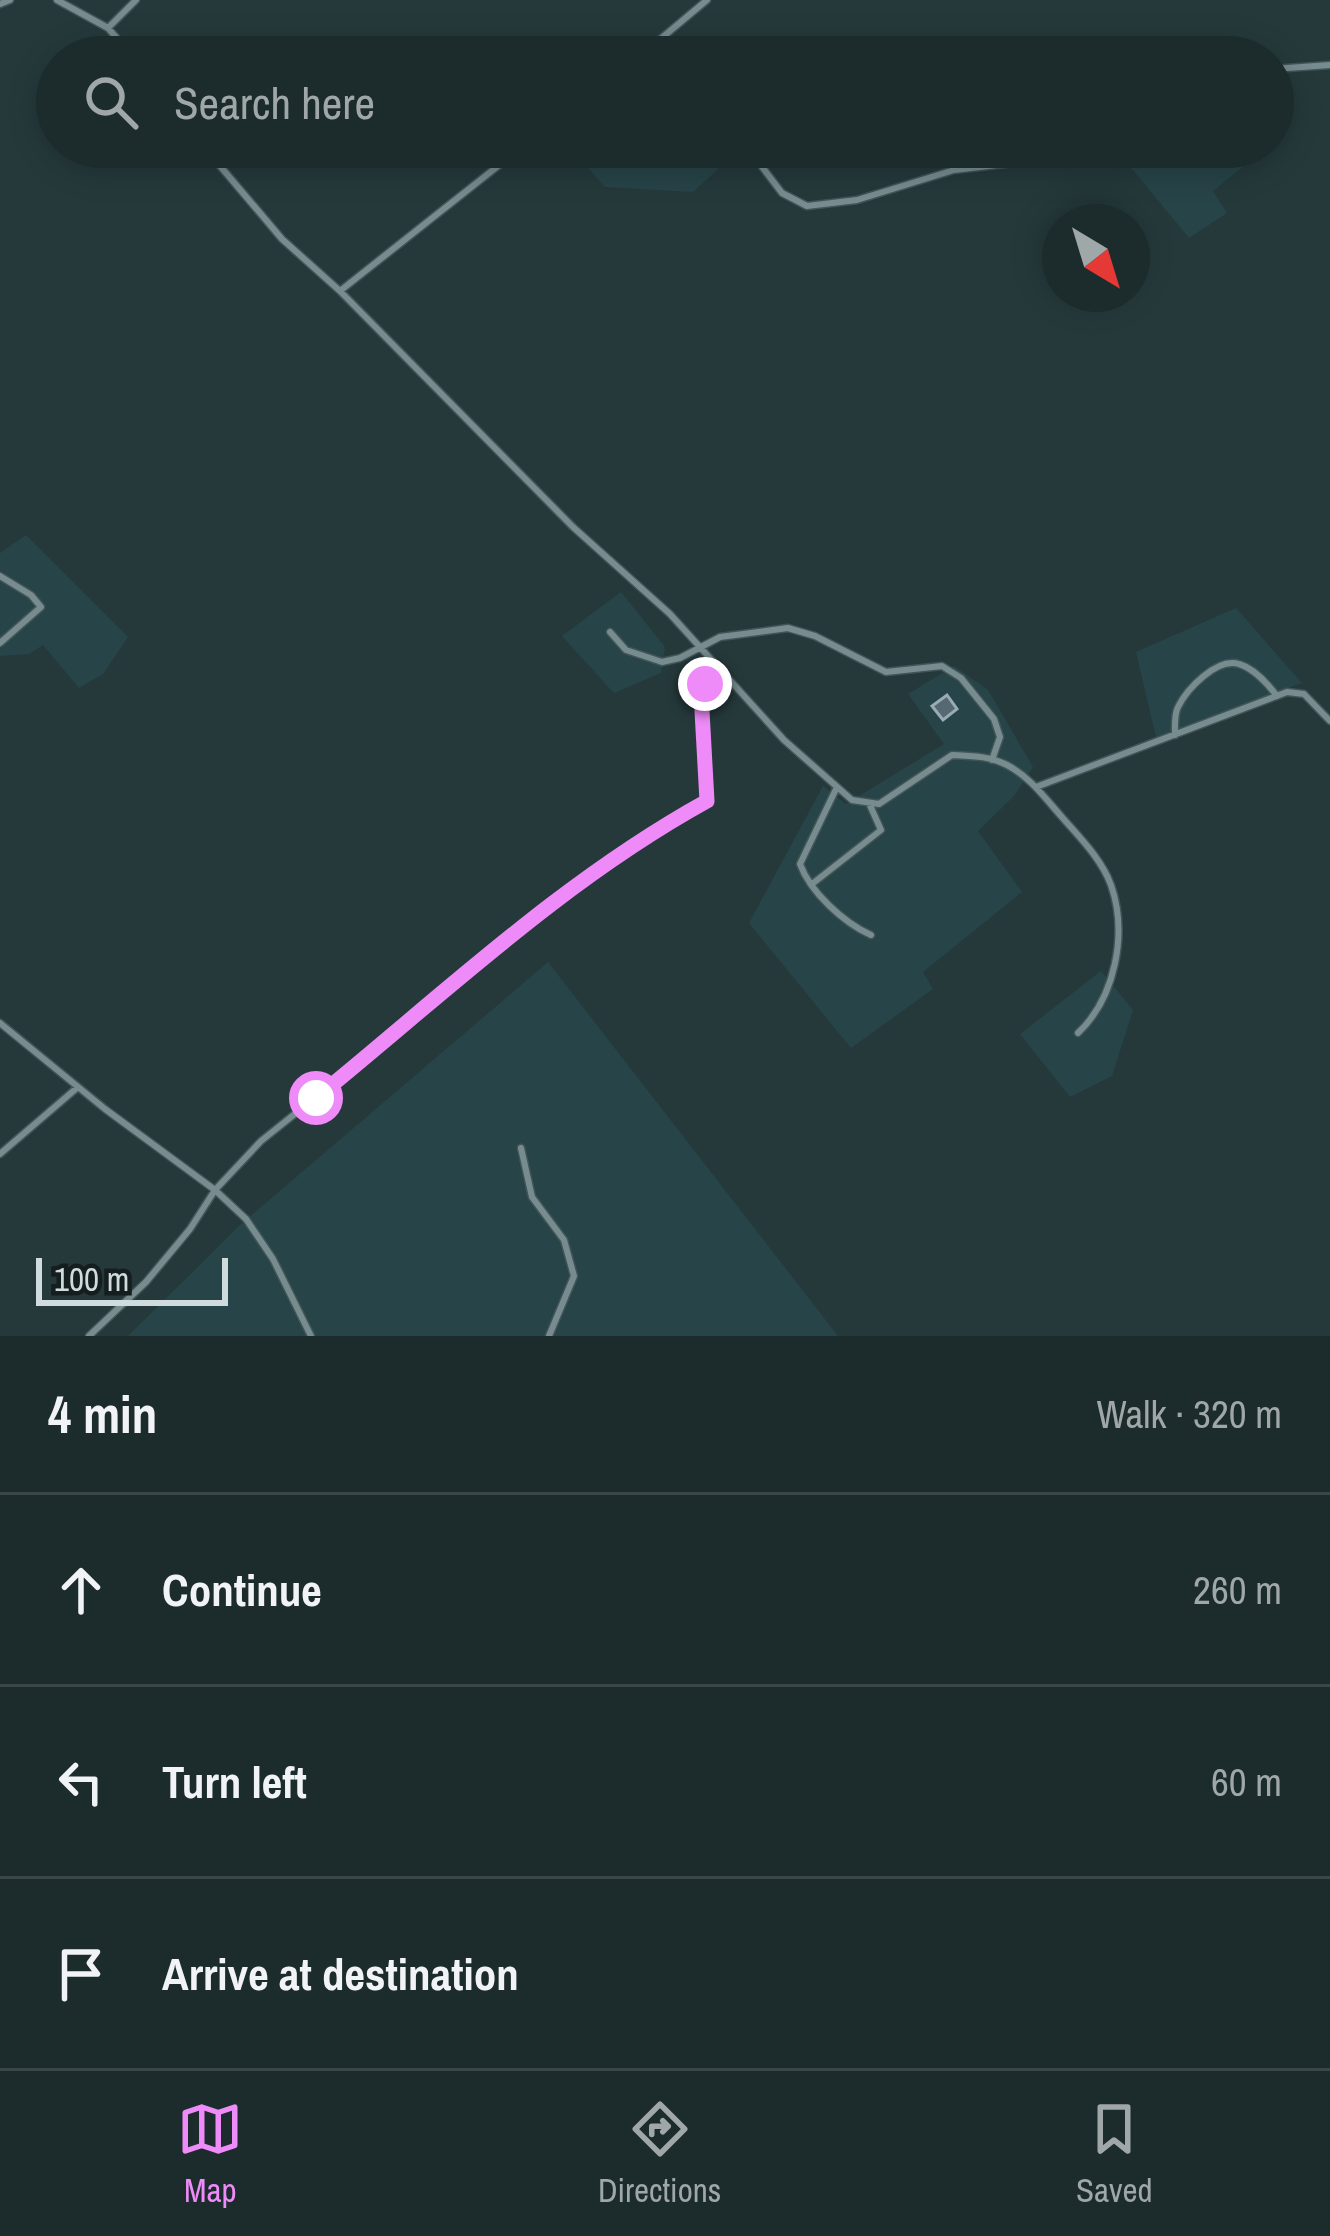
<!DOCTYPE html>
<html lang="en">
<head>
<meta charset="utf-8">
<style>
  body { margin:0; font-family:"Archivo Narrow",sans-serif; background:#293738; color:#f1f3f6 }
  .compass { position:absolute; left:1042px; top:204px; width:108px; height:108px; border-radius:50%; background:#1c2b2c; box-shadow:0 6px 30px #0003; rotate:142deg }
  .scale { position:absolute; left:36px; bottom:30px; width:192px; box-sizing:border-box; padding-left:12px; border:6px solid #cfdbdc; border-top:0; font-size:33px; line-height:42px; white-space:nowrap; color:#cfdbdc; -webkit-text-stroke:9px #151e1f; paint-order:stroke }
  .stop { position:absolute; width:36px; height:36px; margin:-27px; border:9px solid #ee8bf8; border-radius:50%; background:#fff }
  .stop.end { background:#ee8bf8; border-color:#fff; box-shadow:0 3px 12px #0008 }
  .list { margin:0; padding:0; list-style:none }
  h2 { display:flex; justify-content:space-between; align-items:center; height:156px; margin:0; padding:0 48px; font-size:51px }
  h2 small { font-size:39px; font-weight:400; color:#a0a7a9 }
  .list li { display:grid; grid-template-columns:78px 1fr auto; gap:36px; align-items:center; box-sizing:border-box; height:192px; padding:0 48px; border-top:3px solid #3a4748 }
  .list b { display:block; font-size:45px; white-space:nowrap }
  .list em { font-size:39px; font-style:normal; color:#a0a7a9 }
  .icon { flex:none; width:66px; height:66px; fill:none; stroke:currentColor; stroke-width:2; stroke-linecap:round; stroke-linejoin:round }
  .map { position:relative; flex:none; width:1330px; height:1336px; overflow:hidden }
  .search { position:absolute; background:#1c2b2c; box-shadow:0 6px 30px #0003; left:36px; right:36px; top:36px; height:132px; display:flex; align-items:center; gap:30px; box-sizing:border-box; padding:0 42px; border-radius:66px; color:#a0a7a9; font-size:45px }
  .sheet { height:732px; background:#1c2b2c }
  nav { display:flex; justify-content:space-around; align-items:center; box-sizing:border-box; height:168px; border-top:3px solid #3a4748; background:#1c2b2c; font-size:33px; color:#a0a7a9 }
  nav a { display:grid; justify-items:center; gap:6px }
  nav .on { color:#ee8bf8 }
  .map>svg:first-child { display:block }
  .built { fill:#274448 }
  .building { fill:#566871; stroke:#99acb6; stroke-width:3 }
  .lines { fill:none; stroke-linecap:round; stroke-linejoin:round }
  .service-casing { stroke:#435456; stroke-width:9 }
  .service { stroke:#768c8f; stroke-width:6 }
  .route { stroke:#ee8bf8; stroke-width:15 }
</style>
</head>
<body>
<div class="map">
<svg width="1330" height="1336" viewBox="0 0 1330 1336">
  <rect width="100%" height="100%" fill="#25393b"/>
  <path class="built" d="M569,147H724L732,156L693,192L605,187Z
    M1136,147H1239L1251,160L1213,191L1227,213L1189,238L1124,159Z
    M26,535L128,637L103,674L79,688L43,645L29,654L0,656V553Z
    M621,592L665,647L661,673L614,693L562,636Z
    M1236,608L1302,683L1156,737L1136,652Z
    M954,666L988,690L1033,767L1014,796L978,831L1022,892L923,972L933,989L851,1048L749,923L823,786L846,804L944,744L908,694Z
    M548,962L838,1336H128L240,1225Z
    M1101,971L1133,1010L1112,1076L1070,1097L1020,1034Z"/>
  <path class="building" d="M947,695L957,709L943,720L932,706Z"/>
  <g class="lines">
    <defs>
      <path id="service" d="M57,0L108,28L133,57
        M0,4L10,0
        M108,28L136,0
        M639,57L707,0
        M1273,69L1330,65
        M204,147L282,239L340,291L573,527L670,614L784,740L852,800L879,804L952,755C971,756 990,756 1007,765C1030,777 1045,798 1061,816C1079,837 1101,858 1111,885C1128,934 1115,998 1078,1033
        M630,147L757,160
        M747,147L782,193L807,206L857,200L954,170L1056,158L1102,157L1122,147
        M1119,150C1141,161 1154,167 1173,147
        M340,291L522,147
        M0,576L31,595L41,607L0,643
        M610,632L626,650L662,662L680,658L720,637L788,628L815,636L886,672L942,666L961,678L994,719L1000,737L992,760
        M1175,735C1175,725 1174,715 1178,707C1187,689 1217,657 1239,664C1253,668 1268,684 1277,696
        M837,787L800,864C810,892 844,923 871,935
        M1036,787L1287,692L1304,694L1330,721
        M812,884L881,830L869,803
        M0,1023L105,1109L215,1190L246,1219L273,1259L311,1336
        M521,1148L532,1197L564,1240L574,1276L549,1336
        M0,1154L78,1087
        M89,1336L146,1282L190,1229L215,1190L261,1141L441,997L503,939L638,842L707,801C709,758 688,705 717,669"/>
    </defs>
    <use href="#service" class="service-casing"/>
    <use href="#service" class="service"/>
  </g>
  <g class="lines">
    <path class="route" d="M316,1098C444,994 562,881 707,801L702,711L705,684"/>
  </g>
</svg>
<svg class="compass" viewBox="-18 -18 36 36"><path d="M0-13l5 13h-10z" fill="#e53935"/><path d="M0 13l5-13h-10z" fill="#a0a7a9"/></svg>
<div class="scale">100 m</div>
<div class="stop" style="left:316px;top:1098px"></div>
<div class="stop end" style="left:705px;top:684px"></div>
<div class="search"><svg class="icon" aria-label="search" viewBox="0 0 24 24"><circle cx="10" cy="10" r="6"/><path d="M15 15l6 6"/></svg>Search here</div>
</div>
<section class="sheet">
<h2>4 min<small>Walk · 320 m</small></h2>
<ul class="list">
<li><svg class="icon" aria-label="ahead" viewBox="0 0 24 24"><path d="M12 20V5M6 11l6-6 6 6"/></svg><div><b>Continue</b></div><em>260 m</em></li>
<li><svg class="icon" aria-label="left" viewBox="0 0 24 24"><path d="M17 20v-9H6M10 6l-5 5 5 5"/></svg><div><b>Turn left</b></div><em>60 m</em></li>
<li><svg class="icon" aria-label="arrive" viewBox="0 0 24 24"><path d="M6 21V4h12l-3 4 3 4H6"/></svg><div><b>Arrive at destination</b></div></li>
</ul>
</section>
<nav>
<a class="on"><svg class="icon" aria-label="map" viewBox="0 0 24 24"><path d="M3 6l6-2 6 2 6-2v14l-6 2-6-2-6 2zM9 4v14M15 6v14"/></svg>Map</a>
<a><svg class="icon" aria-label="directions" viewBox="0 0 24 24"><path d="M12 3l9 9-9 9-9-9zM9 14v-3h6M13 9l2 2-2 2"/></svg>Directions</a>
<a><svg class="icon" aria-label="saved" viewBox="0 0 24 24"><path d="M7 4h10v16l-5-4-5 4z"/></svg>Saved</a>
</nav>
</body>
</html>
